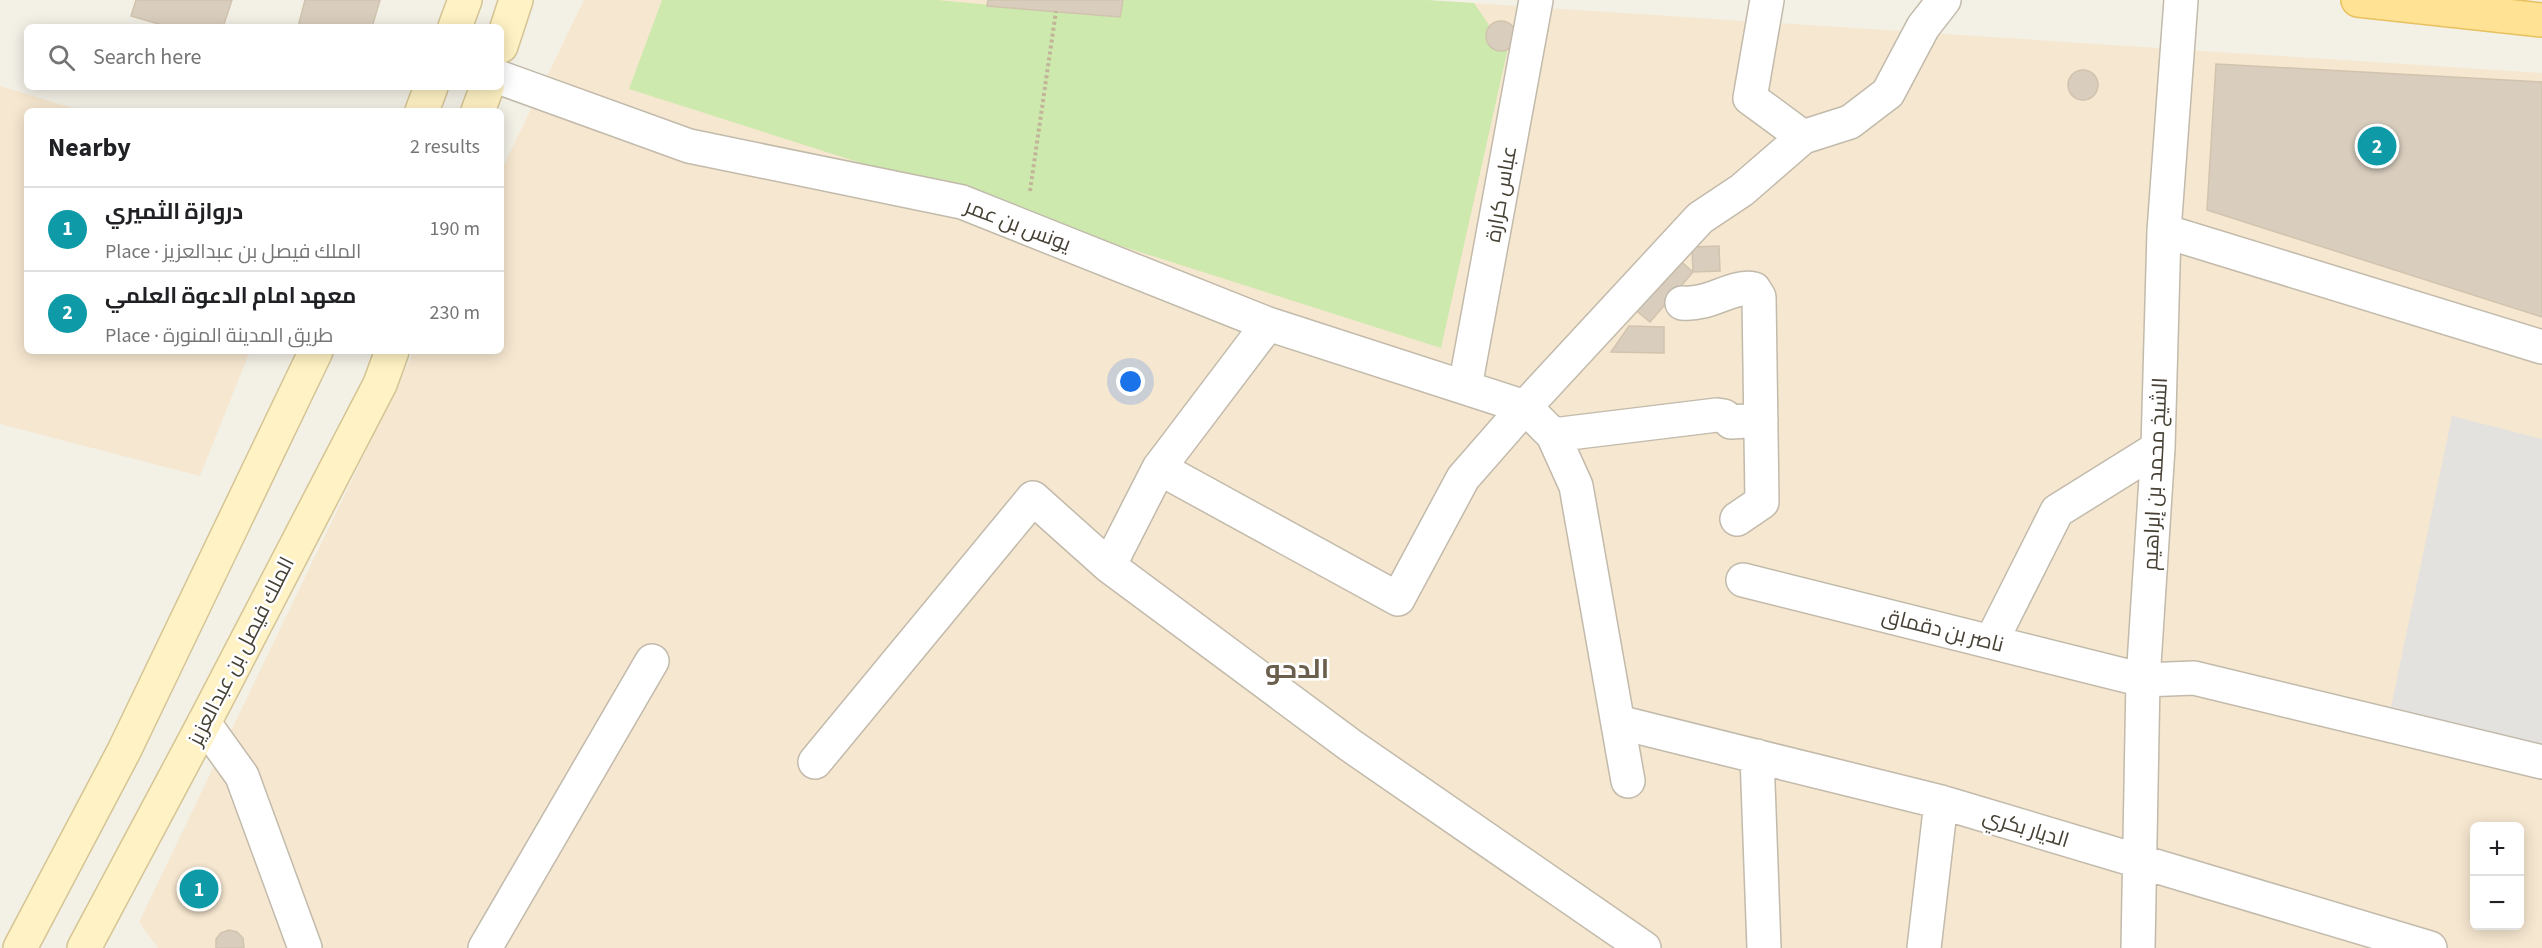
<!DOCTYPE html>
<html lang="en">
<head>
<meta charset="utf-8">
<style>
  body { margin:0; font-family:"Source Sans 3",Cairo,sans-serif; background:#f6f6f6; color:#202124 }
  .controls { position:absolute; right:18px; bottom:18px; display:grid; overflow:hidden; border-radius:9px; box-shadow:0 3px 15px #0003 }
  .controls button { width:54px; height:54px; display:grid; place-items:center; padding:0; border:0; border-bottom:2px solid #e0e0e0; background:#fff; color:#202124; font:30px sans-serif }
  .you { position:absolute; left:1131px; top:382px; width:21px; height:21px; margin:-15px; border:4px solid #fff; border-radius:50%; background:#1a73e8; box-shadow:0 0 0 9px #1a73e833 }
  .badge { display:grid; place-items:center; width:39px; height:39px; border-radius:50%; background:#ff3811; color:#fff; font-size:20px; font-weight:700 }
  .pin { position:absolute; translate:-50% -50%; border:3px solid #fff; box-shadow:0 2px 6px #0006 }
  .list { margin:0; padding:0; list-style:none }
  h2 { display:flex; justify-content:space-between; align-items:center; height:78px; margin:0; padding:0 24px; font-size:26px }
  h2 small { font-size:20px; font-weight:400; color:#757577 }
  .list li { display:grid; grid-template-columns:39px 1fr auto; gap:18px; align-items:center; box-sizing:border-box; height:84px; padding:0 24px; border-top:2px solid #e0e0e0 }
  .list b { display:block; font-size:22px; white-space:nowrap }
  .list p { margin:0; font-size:20px; white-space:nowrap; color:#757577 }
  .list em { font-size:20px; font-style:normal; color:#757577 }
  .icon { flex:none; width:33px; height:33px; fill:none; stroke:currentColor; stroke-width:2; stroke-linecap:round; stroke-linejoin:round }
  .map { position:relative; flex:none; width:2542px; height:948px; overflow:hidden }
  .search { position:absolute; background:#fff; box-shadow:0 3px 15px #0003; left:24px; top:24px; width:480px; height:66px; display:flex; align-items:center; gap:15px; box-sizing:border-box; padding:0 21px; border-radius:9px; color:#757577; font-size:22px }
  .panel { position:absolute; background:#fff; box-shadow:0 3px 15px #0003; left:24px; top:108px; width:480px; height:246px; border-radius:9px }
  .map>svg:first-child { display:block }
  .commercial { fill:#f6e7d0; fill-rule:evenodd }
  .green { fill:#cde9ad }
  .parking { fill:#e4e2de }
  .building { fill:#d9cebe; stroke:#d1c3ae; stroke-width:1.5 }
  .lines { fill:none; stroke-linecap:round; stroke-linejoin:round }
  .street-casing { stroke:#c2baab; stroke-width:36 }
  .secondary-casing { stroke:#d5c494; stroke-width:36 }
  .primary-casing { stroke:#e8c15f; stroke-width:36 }
  .path { stroke:#c2b499; stroke-width:4; stroke-dasharray:3 3; stroke-linecap:butt }
  .street { stroke:#fff; stroke-width:33 }
  .secondary { stroke:#fff2c4; stroke-width:33 }
  .primary { stroke:#ffe293; stroke-width:33 }
  .labels { text-anchor:middle; stroke-width:5; stroke-linejoin:round; paint-order:stroke }
  .street-label { font-size:21px; fill:#464035; stroke:#fff }
  .district-label { font-size:27px; font-weight:bold; fill:#6a5e4c; stroke:#fff }
</style>
</head>
<body>
<div class="map">
<svg width="2542" height="948" viewBox="0 0 2542 948">
  <rect width="100%" height="100%" fill="#f3f0e6"/>
  <path class="commercial" d="M584,0H1426L2542,73V948H158L139,922L414,351H501V171ZM2474,826H2520V926H2474Z
    M0,86L83,111H27V351H250L200,476L0,424Z"/>
  <path class="green" d="M662,0H937L1120,17L1123,0H1426L1474,3L1507,52L1441,348L629,89Z"/>
  <path class="parking" d="M2452,416L2542,439V745L2391,707Z"/>
  <path class="building" d="M136,0H232L223,27H169L131,16Z
    M305,0H380L372,27H298Z
    M988,0H1123L1120,17L987,6Z
    M1486 36a15 15 0 1 1 30 0a15 15 0 1 1-30 0Z
    M2216,64L2542,82V317L2207,210Z
    M2068 85a15 15 0 1 1 30 0a15 15 0 1 1-30 0Z
    M1719,246L1720,271L1693,272L1692,247Z
    M1676,257L1693,272L1650,322L1632,307Z
    M1629,326L1664,327V353L1611,352Z
    M229,930L237,932L243,938L244,948H216V939L221,933Z"/>
  <g class="lines">
    <defs>
      <path id="street" d="M1767,0L1750,98L1803,137
        M501,78L689,146L962,202L1268,324L1525,407L1553,435L1576,486L1628,781
        M2164,231L2542,347
        M1682,303C1710,306 1733,284 1754,289L1759,297L1762,502L1737,519
        M1465,387L1536,0
        M1553,435L1717,415L1724,416L1731,422L1761,420
        M1159,468L1398,599L1463,478L1525,407L1700,218L1742,190L1803,137L1850,122L1888,93L1923,27L1944,0
        M1109,566L1159,468L1268,324
        M1743,580L2143,680L2194,678L2542,762
        M1991,642L2057,511L2158,448
        M1618,722L1941,802L2430,948
        M204,723L242,776L305,948
        M1757,756L1764,948
        M815,762L1033,498L1109,566L1350,745L1644,948
        M485,948L652,661
        M1924,948L1941,802
        M2138,948L2143,680L2158,448L2164,231L2181,0"/>
      <path id="secondary" d="M455,27L465,0
        M501,46L516,0
        M422,111L431,87
        M478,111L487,87
        M20,948L124,751L316,351
        M84,948L204,723L380,384L392,351"/>
      <path id="primary" d="M2358,0L2542,20"/>
    </defs>
    <use href="#street" class="street-casing"/>
    <use href="#secondary" class="secondary-casing"/>
    <use href="#primary" class="primary-casing"/>
    <path class="path" d="M1030,191L1056,11"/>
    <use href="#street" class="street"/>
    <use href="#secondary" class="secondary"/>
    <use href="#primary" class="primary"/>
  </g>
  <g class="labels">
    <g class="street-label">
      <text transform="translate(1501 194) rotate(-80)" y="7">عباس كرارة</text>
      <text transform="translate(1018 225) rotate(21)" y="7">يونس بن عمر</text>
      <text transform="translate(2155 474) rotate(-87)" y="7">الشيخ محمد بن إبراهيم</text>
      <text transform="translate(1943 630) rotate(14)" y="7">ناصر بن دقماق</text>
      <text transform="translate(241 651) rotate(-63)" y="7">الملك فيصل بن عبدالعزيز</text>
      <text transform="translate(2026 828) rotate(17)" y="7">الديار بكري</text>
    </g>
    <g class="district-label">
      <text x="1297" y="678">الدحو</text>
    </g>
  </g>
</svg>
<div class="controls">
<button>+</button>
<button>−</button>
</div>
<div class="you"></div>
<div class="pin badge" style="left:199px;top:889px;background:#0f9aa8">1</div>
<div class="pin badge" style="left:2377px;top:146px;background:#0f9aa8">2</div>
<div class="search"><svg class="icon" aria-label="search" viewBox="0 0 24 24"><circle cx="10" cy="10" r="6"/><path d="M15 15l6 6"/></svg>Search here</div>
<section class="panel">
<h2>Nearby<small>2 results</small></h2>
<ul class="list">
<li><span class="badge" style="background:#0f9aa8">1</span><div><b>دروازة الثميري</b><p>Place · الملك فيصل بن عبدالعزيز</p></div><em>190 m</em></li>
<li><span class="badge" style="background:#0f9aa8">2</span><div><b>معهد امام الدعوة العلمي</b><p>Place · طريق المدينة المنورة</p></div><em>230 m</em></li>
</ul>
</section>
</div>
</body>
</html>
